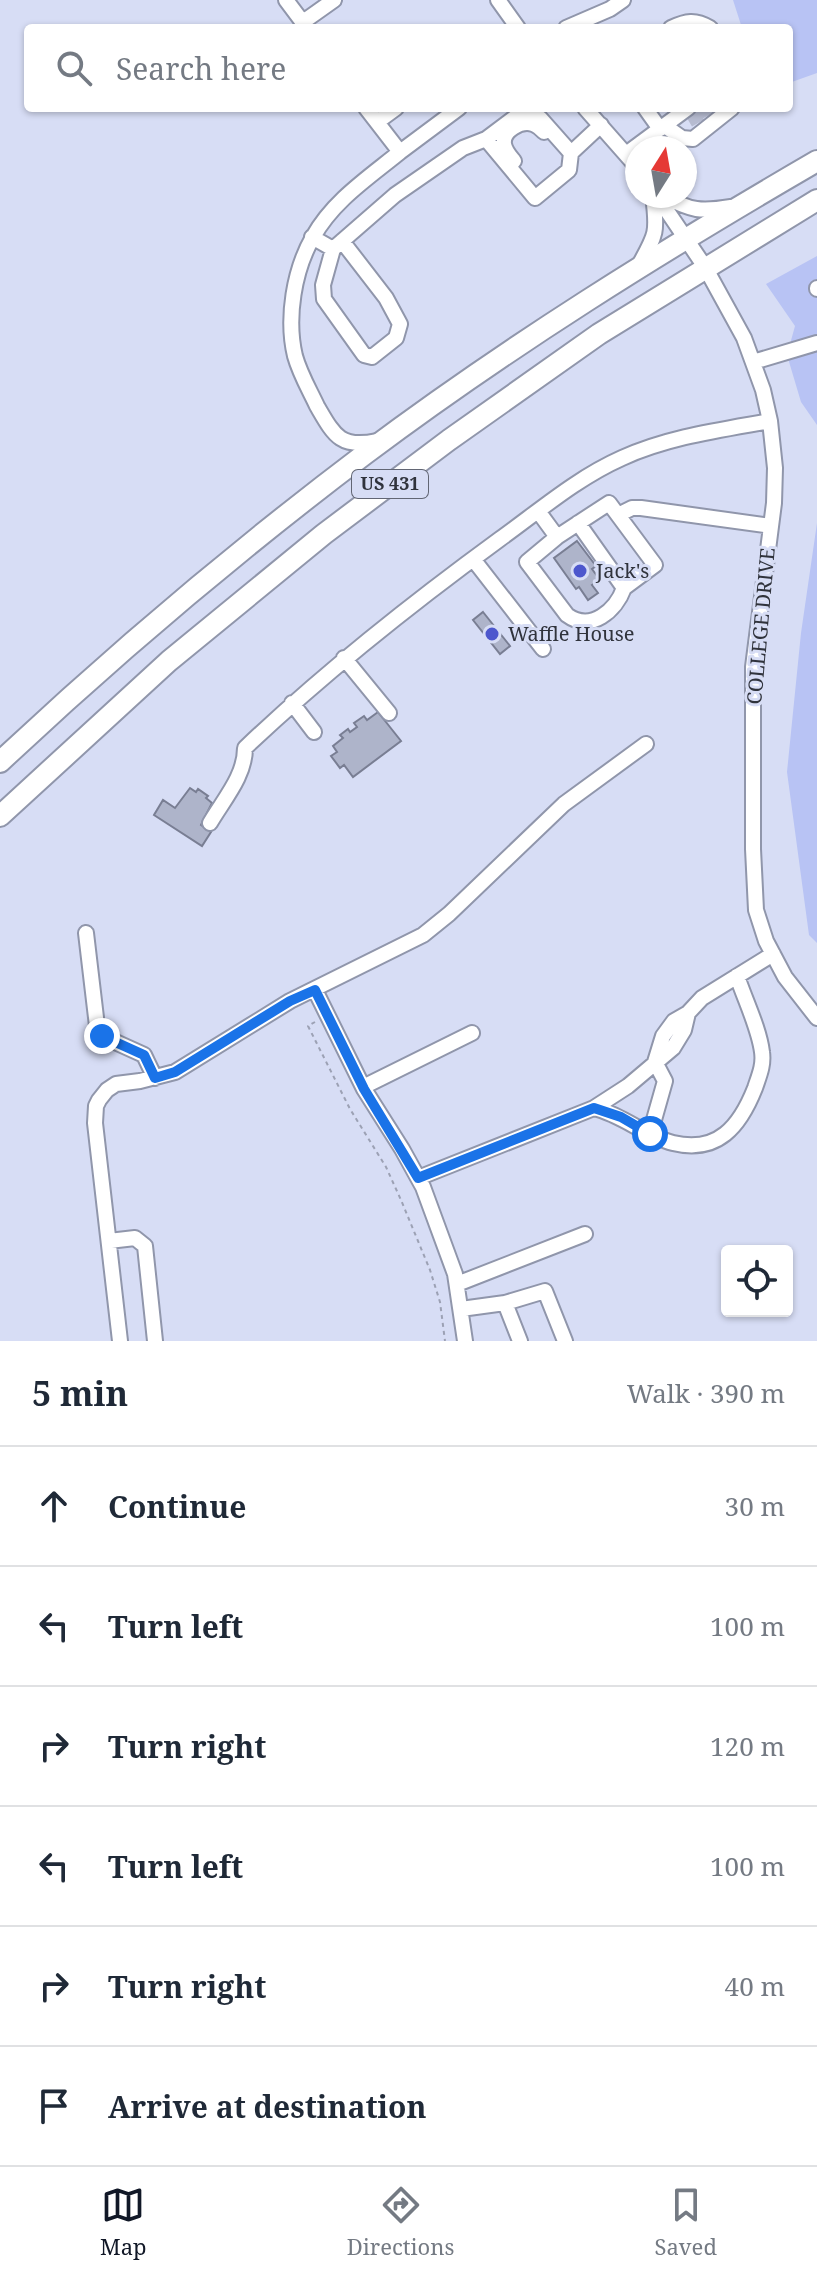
<!DOCTYPE html>
<html lang="en">
<head>
<meta charset="utf-8">
<style>
  body { margin:0; font-family:"Noto Serif",serif; background:#f6f6f7; color:#1f2937 }
  .controls { position:absolute; right:24px; bottom:24px; display:grid; overflow:hidden; border-radius:8px; box-shadow:0 2px 6px #0004 }
  .controls button { width:72px; height:72px; display:grid; place-items:center; padding:0; border:0; border-bottom:2px solid #e0e1e3; background:#fff; color:#1f2937; font:40px sans-serif }
  .compass { position:absolute; left:625px; top:136px; width:72px; height:72px; border-radius:50%; background:#fff; box-shadow:0 2px 6px #0004; rotate:11deg }
  .stop { position:absolute; width:24px; height:24px; margin:-18px; border:6px solid #1a73e8; border-radius:50%; background:#fff }
  .stop.end { background:#1a73e8; border-color:#fff; box-shadow:0 2px 8px #0008 }
  .list { margin:0; padding:0; list-style:none }
  h2 { display:flex; justify-content:space-between; align-items:center; height:104px; margin:0; padding:0 32px; font-size:34px }
  h2 small { font-size:26px; font-weight:400; color:#747a83 }
  .list li { display:grid; grid-template-columns:52px 1fr auto; gap:24px; align-items:center; box-sizing:border-box; height:120px; padding:0 32px; border-top:2px solid #e0e1e3 }
  .list b { display:block; font-size:30px; white-space:nowrap }
  .list em { font-size:26px; font-style:normal; color:#747a83 }
  .icon { flex:none; width:44px; height:44px; fill:none; stroke:currentColor; stroke-width:2; stroke-linecap:round; stroke-linejoin:round }
  .map { position:relative; flex:none; width:817px; height:1341px; overflow:hidden }
  .search { position:absolute; background:#fff; box-shadow:0 2px 6px #0004; left:24px; right:24px; top:24px; height:88px; display:flex; align-items:center; gap:20px; box-sizing:border-box; padding:0 28px; border-radius:8px; color:#747a83; font-size:30px }
  .sheet { height:824px; background:#fff }
  nav { display:flex; justify-content:space-around; align-items:center; box-sizing:border-box; height:112px; border-top:2px solid #e0e1e3; background:#fff; font-size:22px; color:#747a83 }
  nav a { display:grid; justify-items:center; gap:4px }
  nav .on { color:#111827 }
  .map>svg:first-child { display:block }
  .green { fill:#b8c3f4 }
  .building { fill:#aeb4ca; stroke:#797e93; stroke-width:2 }
  .lines { fill:none; stroke-linecap:round; stroke-linejoin:round }
  .minor-tunnel { stroke:#b6bbd0; stroke-width:14; stroke-dasharray:14 7; stroke-linecap:butt }
  .minor-casing { stroke:#9096ab; stroke-width:18 }
  .highway-casing { stroke:#9096ab; stroke-width:24 }
  .path { stroke:#9ca1b4; stroke-width:2; stroke-dasharray:4 4; stroke-linecap:butt }
  .minor { stroke:#fff; stroke-width:14 }
  .highway { stroke:#fff; stroke-width:20 }
  .route { stroke:#1a73e8; stroke-width:10 }
  .poi-dot { fill:#4d57cd; stroke:#d7ddf5; stroke-width:3 }
  .labels { text-anchor:middle; stroke-width:6; stroke-linejoin:round; paint-order:stroke }
  .shield { fill:#d7ddf5; stroke:#626674; stroke-width:2 }
  .shield-label { font-size:18px; font-weight:bold; fill:#30333c }
  .poi-label { font-size:20px; fill:#30333c; stroke:#d7ddf5; text-anchor:start }
  .street-label { font-size:20px; fill:#30333c; stroke:#d7ddf5 }
</style>
</head>
<body>
<div class="map">
<svg width="817" height="1341" viewBox="0 0 817 1341">
  <rect width="100%" height="100%" fill="#d7ddf5"/>
  <path class="green" d="M733,0H817V73L789,83V28H742Z
    M817,256V425L801,402L787,355L795,326L766,284Z
    M817,523V943L809,935L787,772L801,633Z"/>
  <path class="building" d="M577,541L596,566L592,569L600,580L592,585L598,593L588,600L579,587L576,589L554,558Z
    M483,612L510,646L500,654L473,620Z
    M378,712L401,741L353,777L344,765L340,768L331,756L337,752L333,746L343,738L340,735L348,729L350,732L357,727L354,723L364,716L367,720Z
    M190,788L196,792L198,789L208,796L206,798L212,803L201,825L211,832L202,846L154,815L163,800L175,808Z"/>
  <g class="lines">
    <path class="minor-tunnel" d="M705,108L709,115
      M691,111L698,123"/>
    <defs>
      <path id="minor" d="M286,0L307,28
        M498,0L518,28
        M303,22L334,0
        M566,28L610,9L623,0
        M671,28C686,21 695,19 710,28
        M366,108L400,152L459,108
        M585,108L637,167
        M645,108L660,129
        M377,122L396,108
        M665,126L682,138L693,139L732,108
        M486,139L535,198L569,170L571,153L601,125
        M626,154L688,108
        M514,161C510,156 505,151 504,144C502,131 521,120 533,124C536,125 542,130 544,132
        M657,196L705,267L744,338L763,390L770,421L775,468L774,503L753,667V849L756,910L766,941L785,977L817,1018
        M664,196C691,211 701,212 731,207
        M312,237L333,249L323,285L324,299L364,355L372,357
        M342,241L386,298L400,324L396,338L372,357
        M333,249L395,195L463,148L486,139L518,115L530,113L540,118L571,153
        M638,267C656,235 658,233 653,196
        M817,288V289
        M753,362L817,343
        M377,441C340,449 334,435 317,406C309,389 300,374 295,356C286,318 294,270 313,237C333,201 368,178 400,152
        M538,511L557,537
        M618,515L632,508H641L771,526
        M578,523L624,588C616,610 591,633 567,615L527,562L557,537L609,503L655,565L624,588
        M473,559L543,649
        M344,658L389,713
        M292,703L314,732
        M210,823C224,799 245,776 245,748C325,672 411,604 500,539C539,511 577,478 622,458C668,437 720,430 770,421
        M86,933L97,1026L102,1036L144,1055L155,1078
        M315,990L364,1089L402,1149L423,1187L455,1274L465,1341
        M363,1087L472,1033
        M594,1108C623,1115 645,1136 673,1143C718,1154 740,1126 755,1088C759,1076 764,1065 762,1052C759,1028 745,1000 737,976
        M650,1134L665,1081L655,1062L663,1036L674,1021L688,1013L702,998L773,954
        M418,1178L594,1108L628,1086L673,1048L684,1030L688,1013
        M109,1241L135,1238L145,1246L155,1341
        M457,1284L585,1234
        M505,1303L520,1341
        M461,1309L505,1303L545,1291L565,1341
        M120,1341L95,1123L96,1106L99,1100L107,1090L116,1084L140,1081L175,1072L290,1001L423,935L449,914L564,804L646,744"/>
      <path id="highway" d="M0,762C116,653 238,550 365,454C509,346 662,251 817,161
        M0,816L169,661L324,534L449,440L599,334L817,200"/>
    </defs>
    <use href="#minor" class="minor-casing"/>
    <use href="#highway" class="highway-casing"/>
    <path class="path" d="M315,1022L308,1026L350,1109L386,1167L401,1200L430,1270L440,1302L445,1341"/>
    <use href="#minor" class="minor"/>
    <use href="#highway" class="highway"/>
  </g>
  <g class="lines">
    <path class="route" d="M102,1036L144,1055L155,1078L175,1072L290,1001L315,990L364,1089L418,1178L594,1108L621,1117L650,1134"/>
  </g>
  <g class="poi-dot">
    <circle cx="580" cy="571" r="8"/>
    <circle cx="492" cy="634" r="8"/>
  </g>
  <g class="labels">
    <rect class="shield" x="352" y="470" width="76" height="28" rx="6"/>
    <g class="shield-label">
      <text x="390" y="490">US 431</text>
    </g>
    <g class="poi-label">
      <text x="596" y="578">Jack's</text>
      <text x="508" y="641">Waffle House</text>
    </g>
    <g class="street-label">
      <text transform="translate(761 626) rotate(-85)" y="7">COLLEGE DRIVE</text>
    </g>
  </g>
</svg>
<div class="controls">
<button><svg class="icon" aria-label="locate" viewBox="0 0 24 24"><circle cx="12" cy="12" r="6"/><path d="M12 2v4M12 18v4M2 12h4M18 12h4"/></svg></button>
</div>
<svg class="compass" viewBox="-18 -18 36 36"><path d="M0-13l5 13h-10z" fill="#e53935"/><path d="M0 13l5-13h-10z" fill="#747a83"/></svg>
<div class="stop" style="left:650px;top:1134px"></div>
<div class="stop end" style="left:102px;top:1036px"></div>
<div class="search"><svg class="icon" aria-label="search" viewBox="0 0 24 24"><circle cx="10" cy="10" r="6"/><path d="M15 15l6 6"/></svg>Search here</div>
</div>
<section class="sheet">
<h2>5 min<small>Walk · 390 m</small></h2>
<ul class="list">
<li><svg class="icon" aria-label="ahead" viewBox="0 0 24 24"><path d="M12 20V5M6 11l6-6 6 6"/></svg><div><b>Continue</b></div><em>30 m</em></li>
<li><svg class="icon" aria-label="left" viewBox="0 0 24 24"><path d="M17 20v-9H6M10 6l-5 5 5 5"/></svg><div><b>Turn left</b></div><em>100 m</em></li>
<li><svg class="icon" aria-label="right" viewBox="0 0 24 24"><path d="M7 20v-9h11M14 6l5 5-5 5"/></svg><div><b>Turn right</b></div><em>120 m</em></li>
<li><svg class="icon" aria-label="left" viewBox="0 0 24 24"><path d="M17 20v-9H6M10 6l-5 5 5 5"/></svg><div><b>Turn left</b></div><em>100 m</em></li>
<li><svg class="icon" aria-label="right" viewBox="0 0 24 24"><path d="M7 20v-9h11M14 6l5 5-5 5"/></svg><div><b>Turn right</b></div><em>40 m</em></li>
<li><svg class="icon" aria-label="arrive" viewBox="0 0 24 24"><path d="M6 21V4h12l-3 4 3 4H6"/></svg><div><b>Arrive at destination</b></div></li>
</ul>
</section>
<nav>
<a class="on"><svg class="icon" aria-label="map" viewBox="0 0 24 24"><path d="M3 6l6-2 6 2 6-2v14l-6 2-6-2-6 2zM9 4v14M15 6v14"/></svg>Map</a>
<a><svg class="icon" aria-label="directions" viewBox="0 0 24 24"><path d="M12 3l9 9-9 9-9-9zM9 14v-3h6M13 9l2 2-2 2"/></svg>Directions</a>
<a><svg class="icon" aria-label="saved" viewBox="0 0 24 24"><path d="M7 4h10v16l-5-4-5 4z"/></svg>Saved</a>
</nav>
</body>
</html>
